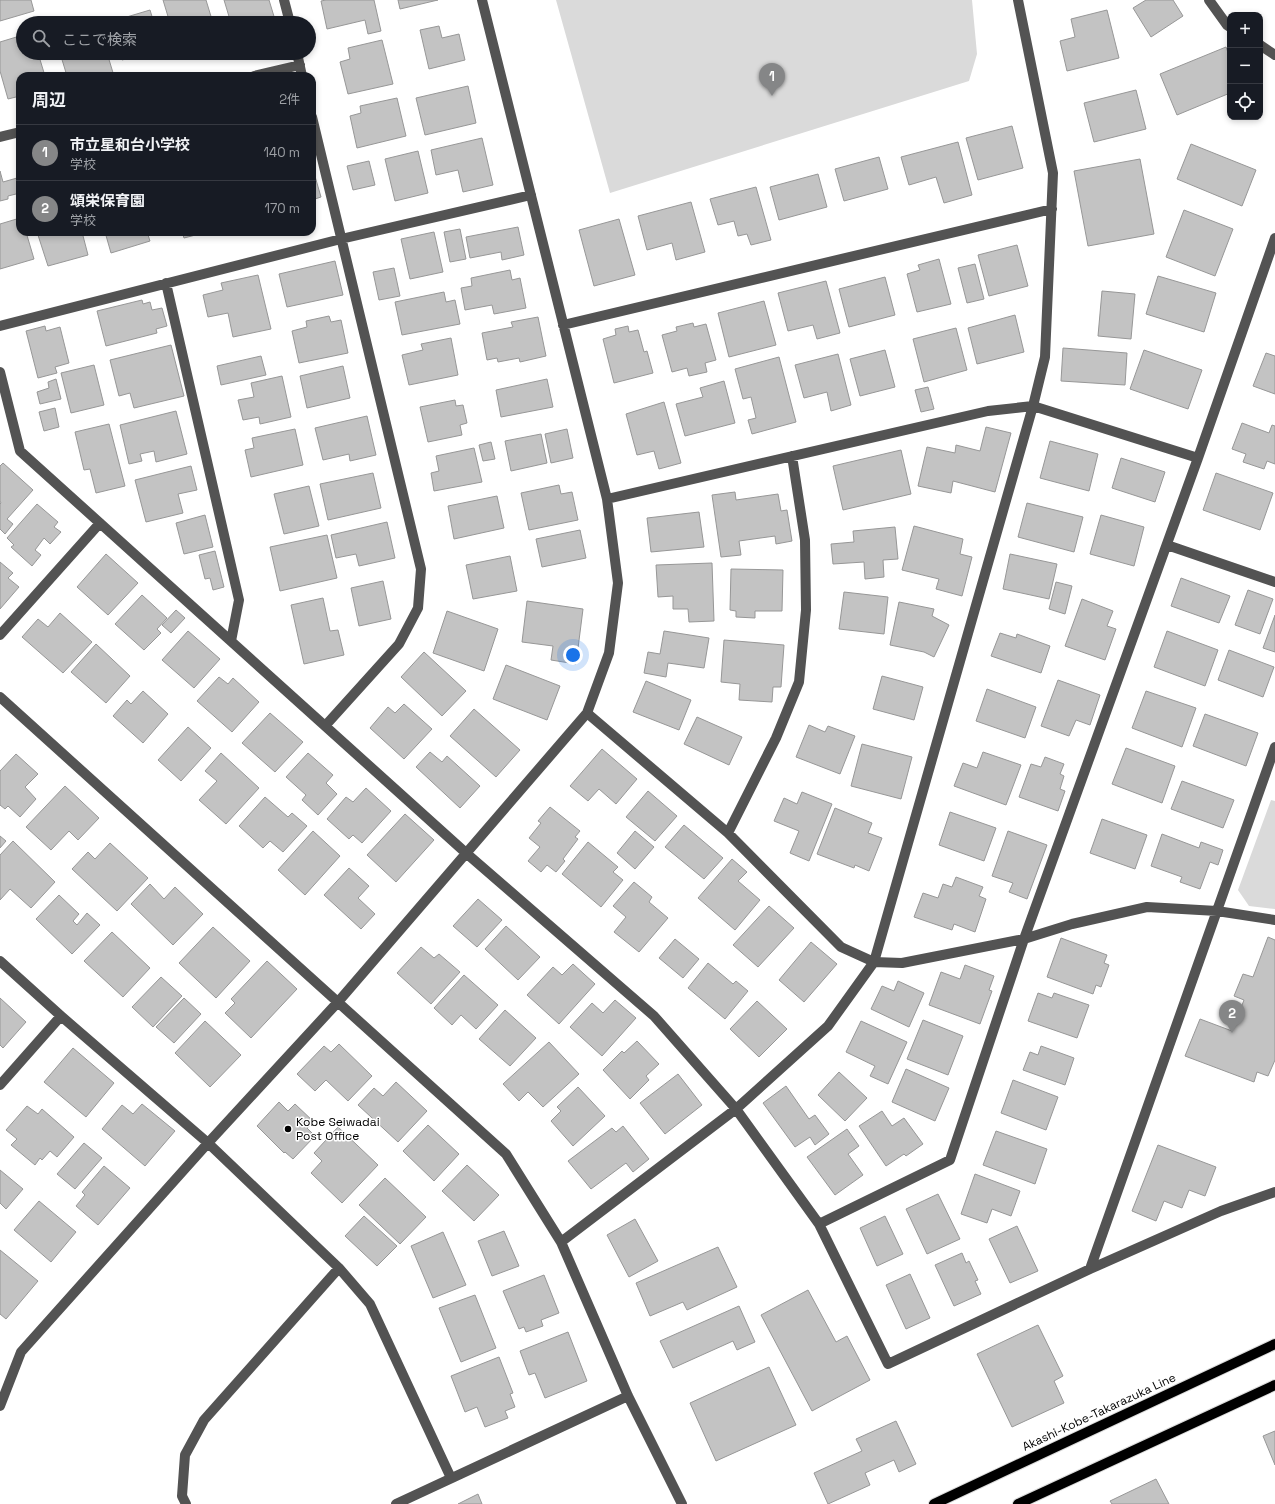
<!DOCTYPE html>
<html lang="ja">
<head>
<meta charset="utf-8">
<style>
  body { margin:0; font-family:"Space Grotesk","Noto Sans JP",sans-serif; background:#242831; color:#f1f3f6 }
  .controls { position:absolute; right:12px; top:12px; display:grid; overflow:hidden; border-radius:8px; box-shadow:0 2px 6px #0003 }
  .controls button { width:36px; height:36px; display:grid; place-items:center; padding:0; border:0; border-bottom:1px solid #363941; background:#171b24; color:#f1f3f6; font:20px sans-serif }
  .you { position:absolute; left:573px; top:655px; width:14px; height:14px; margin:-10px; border:3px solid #fff; border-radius:50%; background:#1a73e8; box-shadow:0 0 0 6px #1a73e833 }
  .badge { display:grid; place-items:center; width:26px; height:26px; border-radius:50%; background:#858687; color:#fff; font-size:13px; font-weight:700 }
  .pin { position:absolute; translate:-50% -33px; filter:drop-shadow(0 1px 2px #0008) }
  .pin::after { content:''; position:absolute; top:21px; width:14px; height:12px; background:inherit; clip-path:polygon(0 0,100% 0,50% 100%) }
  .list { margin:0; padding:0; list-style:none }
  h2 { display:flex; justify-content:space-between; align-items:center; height:52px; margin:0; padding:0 16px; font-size:17px }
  h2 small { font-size:13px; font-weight:400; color:#9ea1a6 }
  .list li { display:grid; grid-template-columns:26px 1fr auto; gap:12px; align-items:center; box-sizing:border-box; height:56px; padding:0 16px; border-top:1px solid #363941 }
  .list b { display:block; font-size:15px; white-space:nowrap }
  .list p { margin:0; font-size:13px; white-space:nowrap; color:#9ea1a6 }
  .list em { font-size:13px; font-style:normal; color:#9ea1a6 }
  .icon { flex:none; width:22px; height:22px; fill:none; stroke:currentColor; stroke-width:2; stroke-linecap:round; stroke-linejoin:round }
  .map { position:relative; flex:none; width:1275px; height:1504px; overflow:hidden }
  .search { position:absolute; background:#171b24; box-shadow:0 2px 6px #0003; left:16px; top:16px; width:300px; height:44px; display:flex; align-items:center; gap:10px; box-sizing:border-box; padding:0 14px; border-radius:22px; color:#9ea1a6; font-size:15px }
  .panel { position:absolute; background:#171b24; box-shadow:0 2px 6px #0003; left:16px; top:72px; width:300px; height:164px; border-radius:12px }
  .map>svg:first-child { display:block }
  .green { fill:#dadada }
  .building { fill:#c3c3c3; stroke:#979797 }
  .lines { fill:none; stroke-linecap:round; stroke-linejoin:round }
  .major-casing { stroke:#dbdbdb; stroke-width:12 }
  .minor { stroke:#535353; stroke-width:10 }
  .major { stroke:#000; stroke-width:10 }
  .poi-dot { fill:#000; stroke:#fff; stroke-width:1.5 }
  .labels { text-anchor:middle; stroke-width:3; stroke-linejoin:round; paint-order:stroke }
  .poi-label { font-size:12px; fill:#000; stroke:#fff; text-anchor:start }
  .street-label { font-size:12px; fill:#000; stroke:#fff }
</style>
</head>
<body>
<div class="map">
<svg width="1275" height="1504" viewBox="0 0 1275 1504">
  <rect width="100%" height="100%" fill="#fff"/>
  <path class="green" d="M556,0H972L977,54L969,81L610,193Z
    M1271,800L1275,801V909L1249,906L1238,890Z"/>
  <path class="building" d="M0,0H31L34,11L0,21Z
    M163,0H206L213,23H170Z
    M224,0H269L276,23H231Z
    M326,0H374L381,31L368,34L365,20L327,29L321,1Z
    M398,0H438L400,9Z
    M1146,0H1173L1183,16L1151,37L1133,8Z
    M150,10L154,23H110V22Z
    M1107,10L1119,58L1067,71L1060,41L1075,37L1071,19Z
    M439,26L442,38L459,34L465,60L429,69L420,30Z
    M23,35V53H38L45,76H20V96L8,99L0,71V42Z
    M382,40L393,84L348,94L340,62L350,59L348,48Z
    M1226,47L1230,58V93L1177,115L1160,74Z
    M60,53H107L114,76H67Z
    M119,53H147L122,60Z
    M468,86L476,123L425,135L416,98Z
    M1136,90L1146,129L1094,142L1084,103Z
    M397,98L406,136L357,148L350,116L361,113L360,106Z
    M1012,126L1023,168L978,180L966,138Z
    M482,138L493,185L463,192L458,170L436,175L431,150Z
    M958,142L972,195L944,203L936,177L909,185L901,157Z
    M1191,144L1256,170L1242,206L1177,179Z
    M418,151L428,193L395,201L385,159Z
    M879,157L888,189L844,201L835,169Z
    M1140,159L1154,234L1088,246L1074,171Z
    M369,161L375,185L353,190L347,166Z
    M312,166L321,197L312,200Z
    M0,171L3,182L17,178L20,190V193L8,196V199L0,201Z
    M818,174L827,207L779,220L770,187Z
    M756,187L771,240L751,245L747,234L738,236L734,221L718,225L710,199Z
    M691,202L705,252L676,260L672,243L647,250L638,216Z
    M1184,210L1233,229L1215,276L1166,257Z
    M20,218V232H26L34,259L0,269V224Z
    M619,219L635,275L594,286L579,230Z
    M518,227L524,255L502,260L501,252L470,258L466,237Z
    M460,229L466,259L450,262L444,232Z
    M37,232H82L88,255L48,266Z
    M105,232H147L150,241L111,253Z
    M166,232H179L167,235Z
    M182,232H207L184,238Z
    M434,232L443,272L410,279L401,239Z
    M1017,245L1028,286L989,296L978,255Z
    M939,259L951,304L917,312L907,274L920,270L918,265Z
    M335,261L343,295L287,307L279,274Z
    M975,264L984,299L967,303L958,268Z
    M394,268L400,296L379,300L373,272Z
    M510,270L512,280L520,278L526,308L494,314L492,305L465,310L461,288L472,286L471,278Z
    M258,275L271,329L233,337L228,313L208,317L203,295L223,290L221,283Z
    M1158,276L1216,293L1204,332L1146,314Z
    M885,277L895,315L849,327L839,289Z
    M826,281L840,333L817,339L813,325L788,331L778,293Z
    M1102,291L1135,294L1131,339L1098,336Z
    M444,292L446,302L455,300L460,324L402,335L395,302Z
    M142,300L143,304L150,302L152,310L162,308L167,326L156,329L157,333L106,346L97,311Z
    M764,301L776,345L729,357L718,313Z
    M1015,315L1024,352L977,364L968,328Z
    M329,316L331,322L341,320L348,353L299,363L292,331L307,327L306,321Z
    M538,317L546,356L520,362L519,358L498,362L497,358L487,360L482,333L513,327L511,322Z
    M693,323L694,327L706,324L716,360L705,363L707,372L689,376L687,368L672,372L662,335L677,331L676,327Z
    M45,326L46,331L60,327L69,363L55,367L57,373L38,378L26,331Z
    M628,326L629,332L638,330L644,352L647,351L653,373L614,383L603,339L616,335L615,329Z
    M956,328L967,370L924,382L913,339Z
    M451,338L458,375L409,385L402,355L423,350L421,344Z
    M171,345L184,396L134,408L130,393L119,396L110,360Z
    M1063,348L1127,353L1125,385L1061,381Z
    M885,350L895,387L860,396L850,359Z
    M1144,350L1202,370L1188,409L1130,389Z
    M1266,353L1275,356V394L1253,386Z
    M838,354L851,405L831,411L827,392L804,398L795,365Z
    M261,356L266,375L221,385L217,366Z
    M779,357L796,422L752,434L748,420L756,418L751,397L743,399L735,369Z
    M94,365L104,405L71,413L61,373Z
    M343,366L350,398L307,408L300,376Z
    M282,376L291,417L260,424L259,417L243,420L238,400L254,397L251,383Z
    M56,379L61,399L40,404L37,392L49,388L48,382Z
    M547,379L553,407L501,417L496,390Z
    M724,381L735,423L685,436L676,404L703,397L700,388Z
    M928,387L934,409L921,412L915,390Z
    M455,400L456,406L463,405L467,423L460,425L462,435L428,442L420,407Z
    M664,402L681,463L659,469L654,451L637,455L626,414Z
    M55,408L59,427L44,431L39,412Z
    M176,411L187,454L156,462L154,451L140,454L142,461L129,464L120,425Z
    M367,416L376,455L350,461L349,454L323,460L315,428Z
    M1242,423L1269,433L1272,425L1275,426V464L1267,461L1264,469L1243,462L1246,454L1232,449Z
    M109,424L125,486L96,493L90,469L84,470L75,432Z
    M986,427L1011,433L995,492L953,481L951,493L918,486L927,447L955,453L956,445L980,451Z
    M295,429L303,465L251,477L245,450L254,448L252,438Z
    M567,429L573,458L551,463L545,434Z
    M541,434L547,463L511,471L505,441Z
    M1050,441L1098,454L1089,491L1040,478Z
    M491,442L495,459L483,461L479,445Z
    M474,448L482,482L434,491L431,473L439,471L436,456Z
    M901,450L911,494L843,510L833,466Z
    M1121,458L1165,472L1155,502L1112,488Z
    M3,463L33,490L7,519L13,524L5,534L0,529V504L1,503L0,501V466Z
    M191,466L197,490L178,494L183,513L146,522L135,480Z
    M373,473L381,508L328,520L320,484Z
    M1216,473L1273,493L1260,530L1203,510Z
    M559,485L561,494L572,492L578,520L529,530L521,493Z
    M309,486L319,526L284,534L274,494Z
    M735,492L736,500L778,494L781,511L787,510L792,541L776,544L775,536L739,541L741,555L721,557L712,495Z
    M497,496L504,528L454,539L448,506Z
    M1027,503L1083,517L1074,552L1018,537Z
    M37,504L58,522L54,527L61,532L50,544L44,538L35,550L41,555L32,566L11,547L14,545L7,538Z
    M699,512L704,547L651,552L647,518Z
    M205,515L213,547L184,554L176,523Z
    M1101,515L1144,527L1134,566L1090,554Z
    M387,522L395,558L359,566L356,554L336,558L331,535Z
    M914,526L963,539L960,554L972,557L962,596L936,589L939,579L902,570Z
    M895,527L898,559L883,560L884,577L865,579L864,562L833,564L831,544L854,542L853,531Z
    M580,530L586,558L542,567L536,539Z
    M327,535L337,578L280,591L270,547Z
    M215,551L224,587L213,590L210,578L205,579L199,555Z
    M106,554L138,583L108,615L77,587Z
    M1010,554L1057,564L1049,599L1003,589Z
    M510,556L517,591L473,599L466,565Z
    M0,562L13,573L8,578L19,587L0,609Z
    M712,563L714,621L689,622L688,609H673V596L658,597L656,565Z
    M731,569L783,570L782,611H755V618L736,617V611L730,610Z
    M1181,578L1230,596L1219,623L1171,606Z
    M383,581L391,619L359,626L351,588Z
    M1056,582L1072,586L1065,614L1049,609Z
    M1248,590L1273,599L1260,634L1235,625Z
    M844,592L888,597L884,634L839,629Z
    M142,595L167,618L157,629L161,633L144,650L115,624Z
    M323,598L330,631L338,630L344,655L304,664L291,605Z
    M1082,599L1113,611L1107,626L1116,629L1105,660L1065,646Z
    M527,601L583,609L576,664L551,660L553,646L522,642Z
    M899,602L934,609L932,616L949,625L934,657L924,652L890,645Z
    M176,610L185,618L171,633L162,625Z
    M447,611L498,629L484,671L433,653Z
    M60,613L92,642L63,673L22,637L38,619L48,627Z
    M1275,615V652L1263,648Z
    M188,631L220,659L194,688L162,660Z
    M664,631L709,638L704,668L668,663L666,677L644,673L648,652L660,654Z
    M1167,631L1218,650L1205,686L1154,667Z
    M1000,633L1016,638L1017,634L1050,646L1041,673L991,656Z
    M724,640L784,645L781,687H773L772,702L739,700L740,684L721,682Z
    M96,644L130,676L106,703L71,672Z
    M1229,650L1274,667L1263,697L1218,680Z
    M424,652L466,691L442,716L401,677Z
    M506,665L560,686L547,720L493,699Z
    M882,676L923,687L914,720L873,709Z
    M219,677L228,684L233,678L259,702L232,732L197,701Z
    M1058,680L1100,695L1090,725L1076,720L1069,736L1041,726Z
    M646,681L691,700L679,730L633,712Z
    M987,689L1036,707L1025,738L976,721Z
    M143,691L168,714L143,743L113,716L127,700L131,704Z
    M1146,691L1196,708L1182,747L1132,728Z
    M404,704L432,729L404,759L370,728L388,707L395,713Z
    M474,709L520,750L496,777L450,736Z
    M270,713L303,742L275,772L242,743Z
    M1205,714L1258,733L1246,766L1193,746Z
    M697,717L742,737L729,765L684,744Z
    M809,725L825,732L828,726L855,736L840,774L796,757Z
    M188,727L211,748L181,781L158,760Z
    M862,744L912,757L901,799L851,786Z
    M1126,748L1175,766L1162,803L1112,784Z
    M602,749L637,779L616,804L599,789L588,801L570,786Z
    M430,752L442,762L447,756L480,786L460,808L416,767Z
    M983,752L1021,765L1006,805L954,786L963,763L977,768Z
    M221,753L259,788L226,824L199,800L217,781L205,771Z
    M308,753L333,775L326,783L337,794L318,815L302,800L306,795L286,777Z
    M16,754L38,774L25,787L36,799L20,817L8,806L5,809L0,805V771Z
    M1045,757L1064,764L1060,774L1064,776L1060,789L1065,791L1058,811L1019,797L1031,764L1041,767Z
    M1182,781L1234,800L1223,828L1171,809Z
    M65,786L99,818L78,840L69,831L51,850L26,827Z
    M366,788L391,811L362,843L353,835L349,839L327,819L346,797L353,802Z
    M648,791L677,816L655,841L626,817Z
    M802,792L832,804L809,861L790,853L799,831L774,821L784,798L797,804Z
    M265,797L288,817L292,813L307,826L283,852L270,841L263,848L239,826Z
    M550,807L580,831L575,837L578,839L563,859L565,861L556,872L547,865L541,872L528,861L540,847L529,838L541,823L538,821Z
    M835,808L872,823L868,833L882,838L869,871L855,865L854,868L817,854Z
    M950,812L996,828L984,861L939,845Z
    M405,814L434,840L396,882L367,855Z
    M1102,819L1147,835L1135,869L1090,853Z
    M684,825L723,858L704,879L665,847Z
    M313,831L340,856L305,895L278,870Z
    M635,831L654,847L635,869L617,853Z
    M1008,831L1047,845L1027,899L1009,892L1013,883L992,876Z
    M1162,834L1199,848L1201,842L1223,850L1218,865L1210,862L1200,889L1180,882L1182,877L1151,866Z
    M0,836L6,841L0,848Z
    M13,841L55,882L31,908L10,889L0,900V855Z
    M588,842L618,867L613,872L623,880L601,907L562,874Z
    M110,843L148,878L117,911L72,869L88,852L95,859Z
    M732,859L747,872L738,881L760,900L735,930L698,898Z
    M349,868L369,886L358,898L375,914L361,929L324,895Z
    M956,877L983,887L979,896L986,899L975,932L954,924L952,930L914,917L923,893L938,898L943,884L952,887Z
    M634,882L652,897L649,902L668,918L639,952L614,932L626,917L613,906Z
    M150,884L164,899L175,887L203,914L173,945L131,904Z
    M59,895L79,914L73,921L77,925L87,913L100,925L72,954L36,919Z
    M478,899L502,920L477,947L453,926Z
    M769,906L794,928L758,967L733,945Z
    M506,926L540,957L518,980L485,949Z
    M213,927L250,961L216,998L179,963Z
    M112,932L150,968L123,997L84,961Z
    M1268,937L1275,940V1060L1268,1076L1257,1072L1254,1082L1185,1056L1200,1019L1232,1031L1244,1000L1234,996L1243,974L1253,977Z
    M1061,938L1107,955L1104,963L1109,965L1101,987L1096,985L1093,994L1047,977Z
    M675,939L699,959L683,978L659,958Z
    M811,942L837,964L804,1002L779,980Z
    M421,947L434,958L439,954L460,972L431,1004L397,973Z
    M267,961L297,989L251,1038L225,1013L235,1003L231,999Z
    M708,963L733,984L736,981L748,991L725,1019L688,988Z
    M573,964L595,984L559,1024L527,995L553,967L562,975Z
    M965,965L994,976L989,990L992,991L980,1024L929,1005L941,972L960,979Z
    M464,975L498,1005L476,1029L461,1015L452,1025L434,1008Z
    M161,977L182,996L153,1027L132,1007Z
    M898,981L924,993L909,1027L871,1009L882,986L894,991Z
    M1038,993L1052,998L1054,993L1089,1005L1077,1038L1028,1021Z
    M0,998L26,1022L3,1048L0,1045Z
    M184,998L201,1014L174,1043L156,1027Z
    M615,1000L636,1018L602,1056L570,1027L592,1003L603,1013Z
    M757,1001L787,1029L759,1057L730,1029Z
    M505,1010L536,1038L510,1066L479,1039Z
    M923,1020L963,1036L948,1075L907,1059Z
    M205,1021L241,1055L210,1087L175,1053Z
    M861,1021L907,1042L888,1084L870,1076L875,1066L846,1052Z
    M637,1041L659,1064L646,1076L649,1080L630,1099L603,1070L622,1051L624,1053Z
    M549,1042L579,1074L543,1107L528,1092L519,1101L503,1084Z
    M339,1044L372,1076L348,1101L326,1080L315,1091L297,1074L324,1046L331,1052Z
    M1041,1046L1074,1058L1065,1085L1023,1070L1030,1052L1038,1055Z
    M73,1048L114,1083L86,1117L44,1082Z
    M906,1069L949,1088L935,1121L892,1102Z
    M839,1072L867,1098L845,1121L818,1095Z
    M678,1074L702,1105L665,1134L640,1103Z
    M1013,1080L1058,1097L1046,1130L1001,1113Z
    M396,1082L427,1111L398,1142L358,1105L374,1088L383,1096Z
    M786,1086L809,1119L815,1115L829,1134L815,1145L810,1137L795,1147L763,1103Z
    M578,1087L605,1116L573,1146L551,1121L561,1111L557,1107Z
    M279,1102L288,1111L295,1104L314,1122L307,1128L315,1136L293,1159L285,1152L284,1153L257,1126Z
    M142,1104L175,1131L145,1166L102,1129L122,1105L133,1114Z
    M27,1106L38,1114L42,1109L74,1137L57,1157L50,1151L42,1160L40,1158L35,1165L11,1145L17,1139L6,1130Z
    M882,1111L892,1126L904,1118L923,1144L906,1156L904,1154L886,1166L859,1126Z
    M428,1125L459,1154L434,1181L403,1151Z
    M623,1126L649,1159L633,1172L626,1163L591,1189L568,1161L612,1128L616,1132Z
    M338,1127L378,1165L342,1203L311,1173L322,1161L314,1153Z
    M847,1129L859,1146L848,1154L863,1175L835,1195L807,1157Z
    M996,1131L1047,1149L1035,1184L983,1165Z
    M84,1143L102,1158L75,1189L57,1174Z
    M1158,1145L1216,1167L1205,1196L1189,1190L1182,1208L1164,1201L1156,1221L1132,1211Z
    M467,1165L499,1195L474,1221L442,1191Z
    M104,1166L130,1188L98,1225L76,1206L85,1195L82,1192Z
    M0,1170L23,1189L6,1209L0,1203Z
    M975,1174L1020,1191L1011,1216L992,1209L987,1223L961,1214Z
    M385,1178L426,1217L400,1244L359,1205Z
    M938,1194L960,1239L927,1254L906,1209Z
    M39,1201L76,1232L51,1262L14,1230Z
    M364,1216L397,1246L377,1266L345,1236Z
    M885,1216L903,1254L877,1266L860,1228Z
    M635,1219L658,1261L629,1277L607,1235Z
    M1017,1226L1038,1271L1010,1283L989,1239Z
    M504,1231L519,1266L492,1276L478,1241Z
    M443,1232L466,1285L433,1298L411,1246Z
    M718,1247L737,1287L687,1310L683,1302L650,1316L636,1283Z
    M0,1250L38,1281L6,1319L0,1314Z
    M962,1253L966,1263L969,1261L978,1280L975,1281L981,1294L954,1306L935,1265Z
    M910,1274L930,1318L906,1329L886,1285Z
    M544,1275L559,1313L541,1320L543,1326L526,1332L524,1327L519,1329L503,1291Z
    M808,1290L836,1342L847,1336L870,1380L812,1411L761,1315Z
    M475,1295L496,1348L461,1362L439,1308Z
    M739,1306L755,1342L737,1350L733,1341L673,1368L660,1341Z
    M1038,1325L1063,1376L1054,1381L1064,1403L1012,1427L977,1354Z
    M568,1332L587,1381L545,1398L535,1373L529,1375L520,1351Z
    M499,1357L513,1393L510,1394L515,1407L505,1411L508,1418L485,1427L477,1407L465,1412L451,1376Z
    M769,1367L796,1425L716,1461L690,1403Z
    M896,1421L916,1464L899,1472L894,1460L865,1473L870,1485L828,1504L814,1473L862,1451L856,1439Z
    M1275,1431V1465L1263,1436Z
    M1156,1479L1169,1504H1112L1110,1501Z
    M478,1494L482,1504H458Z"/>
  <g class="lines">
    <defs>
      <path id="major" d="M934,1504L1275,1344
        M1018,1504L1275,1385"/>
    </defs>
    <use href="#major" class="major-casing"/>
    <path class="minor" d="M284,0L290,23
      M1209,0L1227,25L1230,27
      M1260,45L1275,55
      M297,53L302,76
      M254,76L300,65
      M312,117L421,569L418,608L399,644L325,726
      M0,137L20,132
      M166,283L239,600L231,641
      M563,325L1052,209
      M0,326L341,239L531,195
      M0,372L20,451L466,853L654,1016L736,1109L819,1224L888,1364L1090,1269L1221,1211L1275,1192
      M607,499L988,411L1033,406L1198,458
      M1167,545L1275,582
      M0,635L100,523
      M0,697L506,1154L561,1242L628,1396L682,1504
      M587,713L728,833L841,947L874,962L902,963L1024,939L1072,924L1147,907L1217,911L1275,920
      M728,833L776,738L799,682L806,610L805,540L792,456
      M0,961L61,1016L208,1143L339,1268L370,1304L451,1478
      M0,1085L61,1016
      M819,1224L950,1160L1024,939L1198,458L1275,238
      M561,1242L736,1109L828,1026L874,962L1033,406L1045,357L1053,173L1018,0
      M1090,1269L1275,747
      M0,1406L21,1352L208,1143L338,1002L587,713L609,653L618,583L607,499L482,0
      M186,1504L182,1496L185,1455L204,1420L339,1268
      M396,1504L628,1396"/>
    <use href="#major" class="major"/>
  </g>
  <circle class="poi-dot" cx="288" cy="1129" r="4"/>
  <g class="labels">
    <g class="poi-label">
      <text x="296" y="1126">Kobe Seiwadai<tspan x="296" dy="14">Post Office</tspan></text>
    </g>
    <g class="street-label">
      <text transform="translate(1099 1412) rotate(-25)" y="4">Akashi-Kobe-Takarazuka Line</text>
    </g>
  </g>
</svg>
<div class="controls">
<button>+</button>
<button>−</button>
<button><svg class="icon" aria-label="locate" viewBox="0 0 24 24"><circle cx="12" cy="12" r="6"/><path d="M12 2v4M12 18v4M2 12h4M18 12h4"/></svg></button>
</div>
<div class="you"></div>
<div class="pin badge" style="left:772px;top:96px">1</div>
<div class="pin badge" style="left:1232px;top:1033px">2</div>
<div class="search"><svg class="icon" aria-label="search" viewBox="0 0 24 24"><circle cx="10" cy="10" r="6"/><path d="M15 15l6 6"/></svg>ここで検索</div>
<section class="panel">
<h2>周辺<small>2件</small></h2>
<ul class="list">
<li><span class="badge">1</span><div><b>市立星和台小学校</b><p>学校</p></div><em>140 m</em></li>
<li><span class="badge">2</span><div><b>頌栄保育園</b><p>学校</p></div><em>170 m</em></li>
</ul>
</section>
</div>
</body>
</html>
